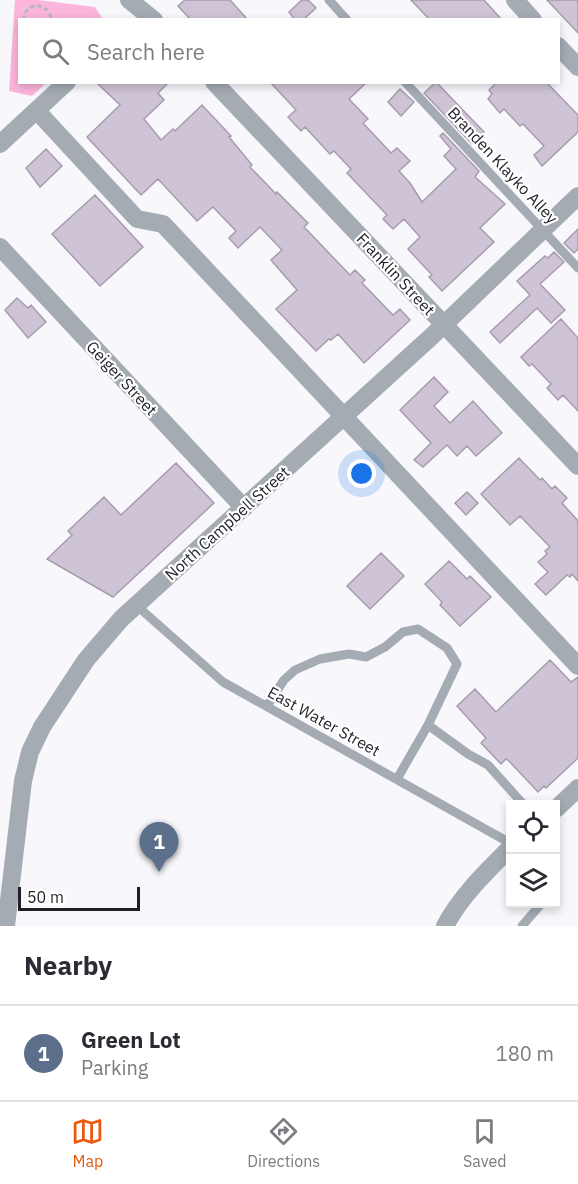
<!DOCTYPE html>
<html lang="en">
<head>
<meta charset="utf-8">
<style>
  body { margin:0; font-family:"IBM Plex Sans",sans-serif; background:#f2f2f3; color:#2b2b33 }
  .controls { position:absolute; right:18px; bottom:18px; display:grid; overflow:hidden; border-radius:0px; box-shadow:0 3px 9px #0003 }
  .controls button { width:54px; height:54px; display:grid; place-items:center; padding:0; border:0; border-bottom:2px solid #e1e1e2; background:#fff; color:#2b2b33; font:30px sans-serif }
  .scale { position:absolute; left:18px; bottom:15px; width:122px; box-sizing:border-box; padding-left:6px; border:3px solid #1f1f27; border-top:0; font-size:16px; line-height:21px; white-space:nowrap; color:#1f1f27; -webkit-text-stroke:4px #fff; paint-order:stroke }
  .you { position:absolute; left:362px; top:474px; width:21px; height:21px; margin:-15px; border:4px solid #fff; border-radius:50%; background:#1a73e8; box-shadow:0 0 0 9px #1a73e833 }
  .badge { display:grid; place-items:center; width:39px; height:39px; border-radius:50%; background:#ea580c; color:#fff; font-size:20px; font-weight:700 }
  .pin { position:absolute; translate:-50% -50px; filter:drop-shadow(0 2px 3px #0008) }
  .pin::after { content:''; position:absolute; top:32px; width:21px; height:18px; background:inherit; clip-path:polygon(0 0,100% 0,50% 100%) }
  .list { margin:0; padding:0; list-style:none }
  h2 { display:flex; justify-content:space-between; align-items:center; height:78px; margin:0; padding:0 24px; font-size:26px }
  h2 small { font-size:20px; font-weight:400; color:#7c7c81 }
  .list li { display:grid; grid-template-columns:39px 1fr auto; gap:18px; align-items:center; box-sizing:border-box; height:96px; padding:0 24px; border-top:2px solid #e1e1e2 }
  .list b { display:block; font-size:22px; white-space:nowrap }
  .list p { margin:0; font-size:20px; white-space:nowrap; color:#7c7c81 }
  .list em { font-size:20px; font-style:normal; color:#7c7c81 }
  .icon { flex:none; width:33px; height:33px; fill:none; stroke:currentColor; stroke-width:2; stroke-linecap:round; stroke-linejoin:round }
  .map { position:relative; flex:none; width:578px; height:926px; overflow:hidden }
  .search { position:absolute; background:#fff; box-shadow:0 3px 9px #0003; left:18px; right:18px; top:18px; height:66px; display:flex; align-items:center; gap:15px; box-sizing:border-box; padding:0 21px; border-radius:0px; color:#7c7c81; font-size:22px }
  .sheet { height:174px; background:#fff }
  nav { display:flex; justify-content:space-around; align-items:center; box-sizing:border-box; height:84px; border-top:2px solid #e1e1e2; background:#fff; font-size:16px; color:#7c7c81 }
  nav a { display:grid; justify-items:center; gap:3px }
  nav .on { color:#ea580c }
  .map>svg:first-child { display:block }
  .green { fill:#fcb5dc }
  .building { fill:#cfc4d6; stroke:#a69cad; stroke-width:1.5 }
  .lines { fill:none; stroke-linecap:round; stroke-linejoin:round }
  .path { stroke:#b7b7bc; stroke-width:3; stroke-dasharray:4.5 3; stroke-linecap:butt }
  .lane { stroke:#a4abb2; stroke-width:9 }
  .street { stroke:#a4abb2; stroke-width:18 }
  .labels { text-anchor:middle; stroke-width:4.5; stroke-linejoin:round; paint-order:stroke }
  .street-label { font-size:16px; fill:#1f1f27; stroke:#fff }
</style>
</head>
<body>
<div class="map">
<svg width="578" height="926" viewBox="0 0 578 926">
  <rect width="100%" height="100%" fill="#f8f8fc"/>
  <path class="green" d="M15,0H38L95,7L103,19L20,20V82L46,83L32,96L9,91Z"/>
  <path class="building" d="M185,0H230L248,20H191L178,6Z
    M302,0H308L316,8L303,20H295L289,12Z
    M411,0H484L502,20H430Z
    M547,0H578V33Z
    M96,82H169L158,93L164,100L144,119L161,140L173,129L175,131L202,105L231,136L229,137L252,165L250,167L276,194L277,192L308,223L304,227L350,275L355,270L365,280L362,283L393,315L400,309L410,320L364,363L338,334L331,340L329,339L316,351L276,309L297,290L271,260L282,250L260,227L238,248L229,238L236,231L213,207L197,221L158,179L141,195L87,137L120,105Z
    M270,82H367L349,99L368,119L363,123L391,153L397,148L410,161L399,171L410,183L422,202L456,169L444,156L451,149L440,136L443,133L479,171L475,177L505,204L480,228L494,242L442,291L429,277L432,275L408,249L420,237L404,219L393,229L383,219L387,215L347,173L351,169L334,151L330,154L305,127L301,131L288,117L296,110Z
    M436,82L484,132L472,144L424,93Z
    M497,82H546L578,115V132L542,166L534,155L544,146L523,124L520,126L504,109L500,113L488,99L492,94L489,90Z
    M400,89L414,102L401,116L388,102Z
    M46,149L62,166L40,187L26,168Z
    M95,195L143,247L100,286L52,234Z
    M578,229V249L574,253L564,243Z
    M554,252L564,262L540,284L565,310L551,323L537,308L500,343L490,332L530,295L517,281L545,256L548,258Z
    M17,298L28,308L31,305L46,322L28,338L5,310Z
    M561,319L578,338V411L563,395L558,400L547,388L551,384L532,364L529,366L521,357Z
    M434,377L448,392L434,406L450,423L473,401L502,433L476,456L467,446L457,456L447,445L423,467L414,460L431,443L400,410Z
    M519,458L540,480L542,478L552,489L555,486L567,498L562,503L578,521V581L572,574L570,577L567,575L546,595L535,584L548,572L538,562L547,554L545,551L550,547L520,516L510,525L481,494Z
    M176,463L214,503L113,597L47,559L72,535L68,531L104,497L121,515Z
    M467,492L478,503L466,515L455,503Z
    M381,553L404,576L370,609L347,586Z
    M449,561L467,579L470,576L491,597L460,626L440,605L442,602L425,584Z
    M550,660L571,682L578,677V758L546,788L544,786L538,792L508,760L506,759L501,764L481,743L486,738L457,706L475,689L496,712Z"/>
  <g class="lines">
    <path class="path" d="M24,20V14L29,8L37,5L47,10L53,20"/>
    <path class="lane" d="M329,0L347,20
      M405,82L578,268
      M136,605L223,682L510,843
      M267,706L284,680L295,670L320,659L349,654L366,657L385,647L403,632L418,629L447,648L457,664L428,725L468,754L488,765L523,804
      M397,779L428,725
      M522,926L541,904"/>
    <path class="street" d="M129,0L154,20
      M515,0L533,20
      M558,46L578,67
      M214,82L578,466
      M37,111L137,219L163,224L578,666
      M0,144L67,82
      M0,247L244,508
      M556,809L578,788
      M6,926L23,781L30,752L42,727L86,660L121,619L432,336L578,196
      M445,926C461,896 486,872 510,848"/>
  </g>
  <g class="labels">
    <g class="street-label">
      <text transform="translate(503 165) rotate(47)" y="6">Branden Klayko Alley</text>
      <text transform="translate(396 274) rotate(47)" y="6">Franklin Street</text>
      <text transform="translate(122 378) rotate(47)" y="6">Geiger Street</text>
      <text transform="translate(227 523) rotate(-42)" y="6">North Campbell Street</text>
      <text transform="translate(324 721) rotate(29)" y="6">East Water Street</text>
    </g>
  </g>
</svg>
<div class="controls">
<button><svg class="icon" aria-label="locate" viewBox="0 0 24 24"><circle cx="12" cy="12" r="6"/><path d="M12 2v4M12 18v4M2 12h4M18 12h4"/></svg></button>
<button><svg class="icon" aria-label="layers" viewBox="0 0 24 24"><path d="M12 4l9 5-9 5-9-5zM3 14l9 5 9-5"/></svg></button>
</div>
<div class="scale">50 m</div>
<div class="you"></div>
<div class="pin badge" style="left:159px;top:872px;background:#5c6f8a">1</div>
<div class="search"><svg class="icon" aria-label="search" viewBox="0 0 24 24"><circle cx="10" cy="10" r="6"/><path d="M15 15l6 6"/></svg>Search here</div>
</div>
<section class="sheet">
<h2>Nearby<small></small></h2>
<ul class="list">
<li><span class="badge" style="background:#5c6f8a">1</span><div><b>Green Lot</b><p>Parking</p></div><em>180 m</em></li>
</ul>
</section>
<nav>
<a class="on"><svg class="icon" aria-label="map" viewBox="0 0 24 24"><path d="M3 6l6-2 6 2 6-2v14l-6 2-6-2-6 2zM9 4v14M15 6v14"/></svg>Map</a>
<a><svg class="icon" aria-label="directions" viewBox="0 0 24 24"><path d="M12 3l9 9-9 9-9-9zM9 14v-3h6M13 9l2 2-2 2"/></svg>Directions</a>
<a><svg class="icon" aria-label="saved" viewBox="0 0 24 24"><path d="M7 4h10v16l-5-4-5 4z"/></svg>Saved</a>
</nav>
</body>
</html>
